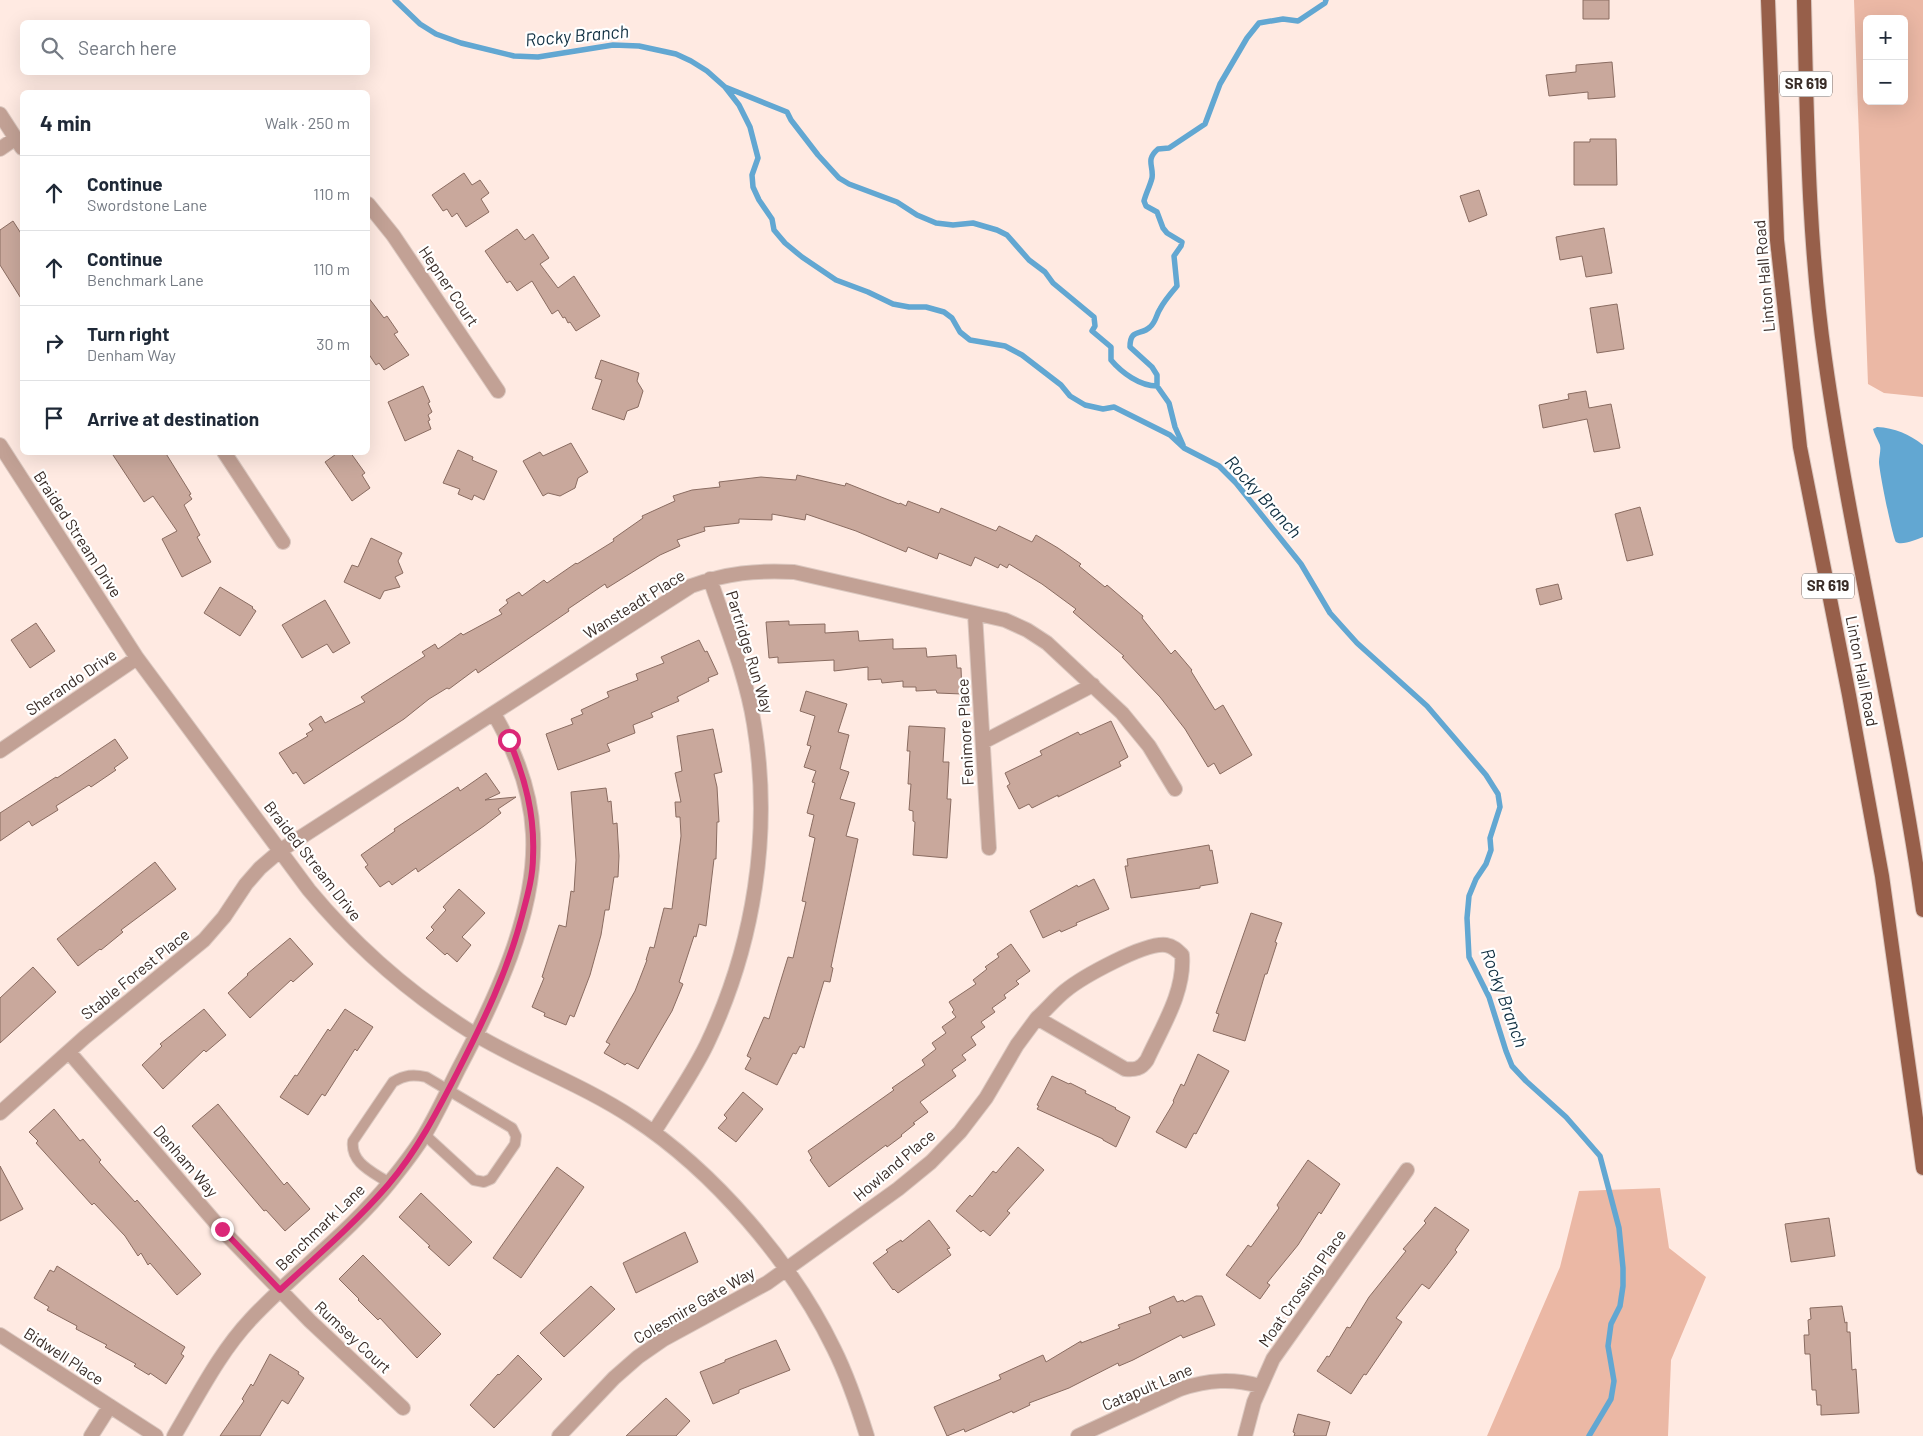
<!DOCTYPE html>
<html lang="en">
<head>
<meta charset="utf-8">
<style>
  body { margin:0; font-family:Barlow,sans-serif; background:#f2f2f3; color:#1f2937 }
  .controls { position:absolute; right:15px; top:15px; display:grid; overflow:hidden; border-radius:8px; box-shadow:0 5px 20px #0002 }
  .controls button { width:45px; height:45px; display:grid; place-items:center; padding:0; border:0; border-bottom:1px solid #e0e1e3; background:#fff; color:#1f2937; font:25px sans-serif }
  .stop { position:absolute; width:15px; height:15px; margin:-11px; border:4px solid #db2777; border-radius:50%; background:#fff }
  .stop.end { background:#db2777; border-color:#fff; box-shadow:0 1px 5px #0008 }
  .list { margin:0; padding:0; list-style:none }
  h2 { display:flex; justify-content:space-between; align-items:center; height:65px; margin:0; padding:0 20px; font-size:21px }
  h2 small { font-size:16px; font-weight:400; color:#747a83 }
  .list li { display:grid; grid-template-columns:32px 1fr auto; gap:15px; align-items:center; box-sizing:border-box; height:75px; padding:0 20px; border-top:1px solid #e0e1e3 }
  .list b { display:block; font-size:19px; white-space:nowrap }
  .list p { margin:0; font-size:16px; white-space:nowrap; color:#747a83 }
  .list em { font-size:16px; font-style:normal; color:#747a83 }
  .icon { flex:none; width:28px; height:28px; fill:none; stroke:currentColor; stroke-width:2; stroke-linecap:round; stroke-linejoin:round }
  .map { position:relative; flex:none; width:1923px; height:1436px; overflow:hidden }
  .search { position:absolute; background:#fff; box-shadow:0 5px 20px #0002; left:20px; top:20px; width:350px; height:55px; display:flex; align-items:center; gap:12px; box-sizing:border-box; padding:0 18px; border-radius:8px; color:#747a83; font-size:19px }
  .panel { position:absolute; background:#fff; box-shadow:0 5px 20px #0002; left:20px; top:90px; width:350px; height:365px; border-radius:8px }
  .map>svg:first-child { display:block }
  .green { fill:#ebb8a5; fill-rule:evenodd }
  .water { fill:#62a7d2 }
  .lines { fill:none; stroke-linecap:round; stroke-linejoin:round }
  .stream { stroke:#62a7d2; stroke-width:5.5 }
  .building { fill:#c9a89c; stroke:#8a6c61 }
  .service-casing { stroke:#dbc8c0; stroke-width:12 }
  .minor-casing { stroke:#dbc8c0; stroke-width:16 }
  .primary-casing { stroke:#dbc8c0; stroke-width:16 }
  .service { stroke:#c2a195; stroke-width:10 }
  .minor { stroke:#c2a195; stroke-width:14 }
  .primary { stroke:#975f4a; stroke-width:14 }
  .route { stroke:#db2777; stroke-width:6 }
  .labels { text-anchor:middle; stroke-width:4.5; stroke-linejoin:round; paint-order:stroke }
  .shield { fill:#fff; stroke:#746b68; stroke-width:1 }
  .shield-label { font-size:15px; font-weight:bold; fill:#392c27 }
  .street-label { font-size:16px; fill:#392c27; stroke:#fff }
  .water-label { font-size:18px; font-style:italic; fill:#0e2e40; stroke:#fff }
</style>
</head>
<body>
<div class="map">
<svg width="1923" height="1436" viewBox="0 0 1923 1436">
  <rect width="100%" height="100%" fill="#ffeae2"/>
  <path class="green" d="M1854,0H1923V397L1884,393L1868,384ZM1867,19H1904V101H1867Z
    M1660,1188L1669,1248L1706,1277L1671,1360L1668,1436H1487L1560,1267L1579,1191Z"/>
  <path class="water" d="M1877,427C1895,428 1909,434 1923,445V537C1917,539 1902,546 1896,542C1893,539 1879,471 1879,462C1879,456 1882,448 1879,443C1877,438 1874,434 1873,429Z"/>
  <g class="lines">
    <path class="stream" d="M395,0L420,24L436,34L461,43L514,56L538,57L613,45L639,46L676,54L691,61L707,71L725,87L739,105L750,127L758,158L752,175L753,187L759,200L772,219L774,230L785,243L802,257L836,280L868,292L893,304L909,307H926L944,312L952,318L960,332L970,340L1005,346L1022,355L1061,385L1070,396L1085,405L1103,409L1114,407L1170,435L1184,448L1219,466L1236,483L1301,564L1330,613L1357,643L1427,706L1486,775L1498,794L1500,807L1490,838L1491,850L1486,864L1476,879L1469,896L1467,918L1469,957L1489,997L1506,1051L1512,1066L1526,1081L1566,1117L1600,1156L1619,1228L1623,1268V1286L1620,1306L1611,1324L1608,1346L1614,1381L1611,1399L1589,1436
      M725,87L787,112L791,120L818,155L839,178L849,184L897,202L917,215L936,223L953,225L973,223L997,230L1007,235L1029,260L1045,272L1053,283L1094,317L1095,326L1092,331L1111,347V360C1122,373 1140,386 1157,386
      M1183,445L1175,427L1169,403L1157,386V375L1152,367L1130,347C1130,328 1141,336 1150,327C1156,322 1156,315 1160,309C1164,301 1171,293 1177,286L1174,256L1181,246L1182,242L1167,233L1163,228L1157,212L1146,206L1144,201C1146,193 1150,186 1152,178C1154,166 1145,160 1158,149L1169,148L1205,124L1220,84L1247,38L1259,23L1283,19L1298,21L1325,3L1326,0"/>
  </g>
  <path class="building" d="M1583,0H1609V19H1583Z
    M1612,62L1615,97L1588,99V92L1549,96L1546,75L1576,72V65Z
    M1590,139H1616L1617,185H1574V142H1590Z
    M464,173L472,185L480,180L489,193L481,199L489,212L466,227L457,213L452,217L447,209L443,211L432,195Z
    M1479,190L1487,215L1469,222L1460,196Z
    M13,221L22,235V300L0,265V230Z
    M1604,228L1612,273L1586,277L1582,256L1560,260L1556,237Z
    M517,229L525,240L533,234L549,258L540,264L558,288L574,276L600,316L576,331L570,322L568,323L565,317L563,318L558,310L552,314L532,281L517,291L510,281L507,283L485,251Z
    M368,297L384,318L387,316L398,332L394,334L409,355L384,370L379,363L376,365L368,353Z
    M1617,304L1624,349L1597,353L1590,308Z
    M601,360L639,373L637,381L643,391L638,407L627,411L624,420L592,409L602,380L595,378Z
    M423,386L430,402L428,403L432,412L428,415L430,420L428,421L431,429L405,441L388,402Z
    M1586,391L1589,408L1611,404L1620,448L1594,452L1587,419L1543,428L1539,405L1569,399L1568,394Z
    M571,443L588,472L578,478L575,488L560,496L548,493L543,496L523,461L540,452L543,456Z
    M458,450L473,457L472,460L497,471L484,500L474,495L472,500L458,494L460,489L443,483Z
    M111,452H165L191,494L189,495L192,499L184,505L200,535L197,537L211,562L182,577L162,539L177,531L153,496L144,502Z
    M339,452H350L365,473L362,475L370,488L352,501L325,462Z
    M797,475L845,486L846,483L899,504L900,503L906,506L908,501L939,513L941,508L996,531L999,526L1032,542L1036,535L1058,548L1081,564L1079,566L1105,587L1107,585L1143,616L1142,618L1171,654L1175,650L1192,670L1191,671L1215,710L1223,705L1252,755L1220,774L1214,763L1208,767L1185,729L1160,697L1122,657L1124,656L1073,612L1076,609L1042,584L1009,564L1007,568L1000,564L998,568L975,557L971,566L939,553L937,559L908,547L906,552L856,531L806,514L805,520L772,514V520L739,519V523L704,527L705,531L677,540L680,546L660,555L607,588L605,584L568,609L569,611L478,673L476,669L449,689L447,688L429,699L404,719L304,784L296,772L293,774L279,753L308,736L306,734L313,730L309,724L321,716L325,723L365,702L361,697L425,656L422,652L435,644L438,649L461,633L463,635L502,614L499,610L508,603L506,600L519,592L522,596L544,580L547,583L576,563L577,564L614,541L613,539L643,518L642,516L675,501L673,496L692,490L720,487L719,482L761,477L796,480Z
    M1640,507L1653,555L1627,561L1615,514Z
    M371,538L402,553L398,561L403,573L395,577L400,587L384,591L380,599L344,582L352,565L358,567Z
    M1558,584L1562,599L1540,605L1536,589Z
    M220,587L253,607L252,608L256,611L240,636L204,613Z
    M325,600L350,643L333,653L327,644L302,658L282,625Z
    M789,621V625L825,624V633L858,631L859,641L893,639V649L926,648L927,657L956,655L957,668H961L962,694L937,693L936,690L916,691V687H903V681L882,683L881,679L868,680V667L834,671V660L778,663V657L769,658L766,622Z
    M36,623L55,651L30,668L11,640Z
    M699,640L705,652L707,651L718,674L708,678L709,681L677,697L679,701L651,713L653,717L633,725L635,733L607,744L610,751L558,770L546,734L573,724L571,719L583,714L581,710L609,697L607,692L638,680L636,674L664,663L661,657Z
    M806,691L847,704L838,732L849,735L840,769L849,772L840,799L855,803L846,836L858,839L831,967L833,968L830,982L824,981L804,1048L800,1046L796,1054L793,1053L777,1085L745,1069L751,1058L747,1056L764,1017L769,1019L788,957L793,958L806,902L802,901L815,838L809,836L814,815L807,813L815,783L812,782L816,771L804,767L811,746L807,745L815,716L800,711Z
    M1111,721L1128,757L1119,762L1121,766L1058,797V795L1032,808L1029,804L1019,809L1007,786L1010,784L1005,773L1042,755L1040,751L1078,732L1080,735Z
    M909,726L945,728L943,762H949L947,799H951L947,858L913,855L915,822L913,821V811L909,810L911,784H908L910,751H907Z
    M713,729L722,772L714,774L717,787L719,822H717L716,859H714L706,926L699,924L696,937L694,936L679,982L683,984L672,1011L638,1069L627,1063L625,1065L604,1053L610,1044L606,1042L635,991L647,960H646L650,947L654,948L664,908L672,909L681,836L680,817H676L675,802H681L675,773L682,771L677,736Z
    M115,739L128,758L114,768L116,770L91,787L89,785L56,806L58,810L32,826L29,821L0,841V813L56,777L57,778Z
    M486,773L500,793L485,800L516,797L498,809L501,813L484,826L418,872L416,868L392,885L389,881L380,887L365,867L368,865L361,855L395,831L394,829L458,787L460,791Z
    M606,788L608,802L611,801L613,824L617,823L619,856L618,877H614L609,910H605L601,935L590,975L574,1017L570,1015L566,1025L544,1016L545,1013L532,1007L544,978L542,977L559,925L566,927L571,891L574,892L576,860L571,792Z
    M1209,845L1210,851L1212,850L1218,883L1200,886V888L1131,898L1125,866H1128L1127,859Z
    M155,862L176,889L121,930L123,932L101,950L100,949L78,966L57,939Z
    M1094,879L1109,909L1076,923L1077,925L1061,932L1060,930L1043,938L1030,911L1077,885L1078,887Z
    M459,889L485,913L462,937L471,945L457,962L447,953L445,955L426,938L434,930L431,927L446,910L443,907Z
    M1251,913L1282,923L1275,942L1277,943L1267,974H1265L1245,1041L1213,1031L1219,1014L1216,1013Z
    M290,938L313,964L293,982L291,980L250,1018L228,993L248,975L247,974Z
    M1011,944L1030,971L1016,981L1019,984L1004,995L1006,998L992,1008L995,1012L981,1022L985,1027L971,1037L976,1045L962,1055L966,1060L952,1070L956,1076L920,1102L928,1112L913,1123L915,1124L901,1135L902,1136L887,1147L886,1145L829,1187L810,1160L812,1158L808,1151L894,1090L892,1088L925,1065L922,1060L936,1049L932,1043L946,1033L942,1027L956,1017L952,1012L954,1010L949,1002L976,984L973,980L987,969L985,967L999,957L997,954Z
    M33,967L56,992L0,1043V998Z
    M204,1009L226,1035L206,1052L204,1050L163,1089L142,1065L162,1046L160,1044Z
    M345,1009L373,1027L357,1051L355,1049L325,1096L322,1094L308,1115L280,1097L295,1075L297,1076L328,1029L330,1031Z
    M1198,1054L1229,1071L1196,1134L1194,1133L1186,1148L1156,1132L1174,1102L1173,1101L1181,1084L1184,1086Z
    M1052,1076L1069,1084L1070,1083L1086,1091L1085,1093L1116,1108L1115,1109L1130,1117L1116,1147L1103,1140V1139L1037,1109L1039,1106L1037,1105Z
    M743,1092L763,1109L736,1142L718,1128L727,1118L724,1115Z
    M218,1104L284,1185L287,1182L310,1209L285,1231L266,1210L264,1211L192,1126Z
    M54,1109L80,1141L83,1139L101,1160L99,1162L135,1202L137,1200L201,1274L177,1295L150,1263L148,1265L141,1253L138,1256L125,1236L94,1203L92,1205L36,1143L38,1141L29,1132Z
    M1018,1147L1044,1170L1007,1211L1010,1213L990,1236L983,1230L981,1232L956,1211L970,1195L972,1197L993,1171L996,1173Z
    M1308,1160L1340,1184L1321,1214L1319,1212L1298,1245L1267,1283L1270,1285L1260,1299L1226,1275L1248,1245L1251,1247L1279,1208L1277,1205Z
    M0,1166L23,1209L0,1221Z
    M557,1167L584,1187L521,1278L493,1258Z
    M421,1193L472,1242L449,1266L428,1247L430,1246L399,1217Z
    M1435,1207L1469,1230L1455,1250L1457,1252L1429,1289L1422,1284L1396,1318L1402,1322L1366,1375L1364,1374L1351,1394L1317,1371L1327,1356L1329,1357L1347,1327L1350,1328L1369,1297L1406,1251L1403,1249L1426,1223L1424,1221Z
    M1829,1218L1835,1256L1791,1262L1785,1224Z
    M929,1220L950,1248L947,1249L951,1255L898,1293L894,1289L893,1290L873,1263L888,1252L886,1250L901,1240L902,1242Z
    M685,1232L698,1262L636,1293L623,1263Z
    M363,1255L441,1334L417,1358L380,1318L378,1320L358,1300L359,1299L339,1279Z
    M57,1266L185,1347L181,1354L184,1356L166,1384L150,1373L149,1375L134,1366L136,1364L105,1347L107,1345L76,1329L77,1326L47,1310L49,1307L34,1298L50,1270L54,1272Z
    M591,1286L615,1309L564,1357L540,1333Z
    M1174,1296L1177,1302L1183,1300L1184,1302L1196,1296H1202L1215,1325L1183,1338L1181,1335L1133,1360L1119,1366L1118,1363L1069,1388L1029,1403L1030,1405L1013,1413L1012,1411L965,1432L964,1429L947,1436L934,1407L1001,1379L999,1375L1043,1355L1046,1362L1081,1341V1343L1120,1328L1118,1325L1151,1313L1149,1307Z
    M1842,1306L1845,1323L1847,1322V1332H1850L1852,1370L1856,1369L1859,1413L1821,1415V1405H1817L1816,1390H1812L1810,1354H1805L1804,1335H1809L1808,1320L1811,1319L1810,1308Z
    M776,1340L790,1370L739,1390V1393L713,1404L700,1372L725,1362V1360Z
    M270,1354L299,1372L298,1374L304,1378L288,1404L282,1400L260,1436H220L244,1401L242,1399L251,1384L253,1386Z
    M518,1355L542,1379L494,1428L470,1405L498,1374L499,1375Z
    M666,1398L690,1421L676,1436H626Z
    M1298,1414L1330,1422L1326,1436H1294L1295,1433L1293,1432Z"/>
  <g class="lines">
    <defs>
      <path id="service" d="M389,1183C373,1172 350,1163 353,1141L393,1082C405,1075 413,1074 426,1077L512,1128L516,1136L515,1144L491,1179L484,1182L474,1180L425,1135"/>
      <path id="minor" d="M0,114L22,148
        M0,149L16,138
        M368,204L393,235L498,391
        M0,445L137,658L309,890C358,949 411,995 476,1035C527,1065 583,1085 633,1118C714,1171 792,1262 834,1349C848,1377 858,1407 867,1436
        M224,452L283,542
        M975,614L989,848
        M983,742L1093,685
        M0,751L137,658
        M69,1052L221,1229L310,1321L403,1408
        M0,1113L85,1037L204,940L224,917L246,884L260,868L281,850L691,586C727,573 756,570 794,572L1005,620L1027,630L1047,643L1122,713L1149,746L1175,789
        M654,1132C672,1103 692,1075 707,1044C754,945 772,833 754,724C746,674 726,627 710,579
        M0,1335L156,1436
        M91,1436L110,1406
        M174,1436C198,1396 219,1353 251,1319C295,1272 349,1233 390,1182C402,1167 415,1151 425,1134C437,1114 447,1092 458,1070C494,1002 537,913 533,834C531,791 516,752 494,714
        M559,1436L614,1378L638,1357L664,1339L767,1283L898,1189L931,1162L960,1132L986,1098L1017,1045L1037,1018L1125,1069C1135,1070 1141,1069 1147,1060C1162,1027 1185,992 1182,955C1177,950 1173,946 1166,945C1145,942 1082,977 1065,991C1055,999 1047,1009 1037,1018
        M1078,1436L1180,1389C1208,1380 1232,1378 1260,1386
        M1245,1436L1254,1402L1273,1359L1407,1170"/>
      <path id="primary" d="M1768,0L1777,240L1800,447L1849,695L1882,876L1923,1168
        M1804,0C1807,120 1808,241 1825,359C1851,544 1897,725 1923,910"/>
    </defs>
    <use href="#service" class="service-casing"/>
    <use href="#minor" class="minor-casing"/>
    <use href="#primary" class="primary-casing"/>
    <use href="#service" class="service"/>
    <use href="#minor" class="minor"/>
    <use href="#primary" class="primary"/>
  </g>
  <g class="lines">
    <path class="route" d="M222,1229L280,1290C317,1256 355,1223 388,1185C417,1151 437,1112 457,1073C484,1020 507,973 522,916C527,897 533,877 533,857C535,815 525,778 509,740"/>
  </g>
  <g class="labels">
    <g class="shield">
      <rect x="1780" y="71.5" width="52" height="25" rx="4"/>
      <rect x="1802" y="573.5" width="52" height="25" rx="4"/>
    </g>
    <g class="shield-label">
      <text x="1806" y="89">SR 619</text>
      <text x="1828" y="591">SR 619</text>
    </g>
    <g class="street-label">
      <text transform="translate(1764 276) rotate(-95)" y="6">Linton Hall Road</text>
      <text transform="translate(449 286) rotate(56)" y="6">Hepner Court</text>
      <text transform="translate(78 534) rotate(57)" y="6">Braided Stream Drive</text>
      <text transform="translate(634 604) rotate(-32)" y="6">Wansteadt Place</text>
      <text transform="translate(750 652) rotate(73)" y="6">Partridge Run Way</text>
      <text transform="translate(1862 671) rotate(79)" y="6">Linton Hall Road</text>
      <text transform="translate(71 682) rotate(-34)" y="6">Sherando Drive</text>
      <text transform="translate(965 732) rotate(-93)" y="6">Fenimore Place</text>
      <text transform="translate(313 861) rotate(52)" y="6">Braided Stream Drive</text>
      <text transform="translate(135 974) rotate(-39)" y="6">Stable Forest Place</text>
      <text transform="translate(186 1161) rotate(49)" y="6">Denham Way</text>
      <text transform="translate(894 1165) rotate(-40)" y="6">Howland Place</text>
      <text transform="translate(320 1227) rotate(-44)" y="6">Benchmark Lane</text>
      <text transform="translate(1302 1288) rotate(-55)" y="6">Moat Crossing Place</text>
      <text transform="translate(694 1305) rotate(-30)" y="6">Colesmire Gate Way</text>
      <text transform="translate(353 1337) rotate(43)" y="6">Rumsey Court</text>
      <text transform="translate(64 1356) rotate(33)" y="6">Bidwell Place</text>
      <text transform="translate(1147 1387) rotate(-23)" y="6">Catapult Lane</text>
    </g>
    <g class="water-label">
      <text transform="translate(577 36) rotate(-5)" y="6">Rocky Branch</text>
      <text transform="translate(1263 497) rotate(48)" y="6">Rocky Branch</text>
      <text transform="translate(1504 998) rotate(70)" y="6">Rocky Branch</text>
    </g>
  </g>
</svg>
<div class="controls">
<button>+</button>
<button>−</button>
</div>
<div class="stop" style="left:509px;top:740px"></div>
<div class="stop end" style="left:222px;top:1229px"></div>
<div class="search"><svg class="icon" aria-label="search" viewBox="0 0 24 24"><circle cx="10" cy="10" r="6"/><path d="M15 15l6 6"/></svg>Search here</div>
<section class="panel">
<h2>4 min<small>Walk · 250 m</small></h2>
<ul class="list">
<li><svg class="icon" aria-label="ahead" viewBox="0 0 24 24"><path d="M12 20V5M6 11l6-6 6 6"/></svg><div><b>Continue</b><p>Swordstone Lane</p></div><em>110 m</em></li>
<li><svg class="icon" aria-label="ahead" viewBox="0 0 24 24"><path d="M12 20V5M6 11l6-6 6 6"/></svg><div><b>Continue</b><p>Benchmark Lane</p></div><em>110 m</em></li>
<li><svg class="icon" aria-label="right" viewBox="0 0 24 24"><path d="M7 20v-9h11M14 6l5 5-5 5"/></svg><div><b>Turn right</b><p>Denham Way</p></div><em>30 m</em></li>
<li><svg class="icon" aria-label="arrive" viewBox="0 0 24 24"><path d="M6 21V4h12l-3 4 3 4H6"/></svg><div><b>Arrive at destination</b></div></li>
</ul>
</section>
</div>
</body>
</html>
